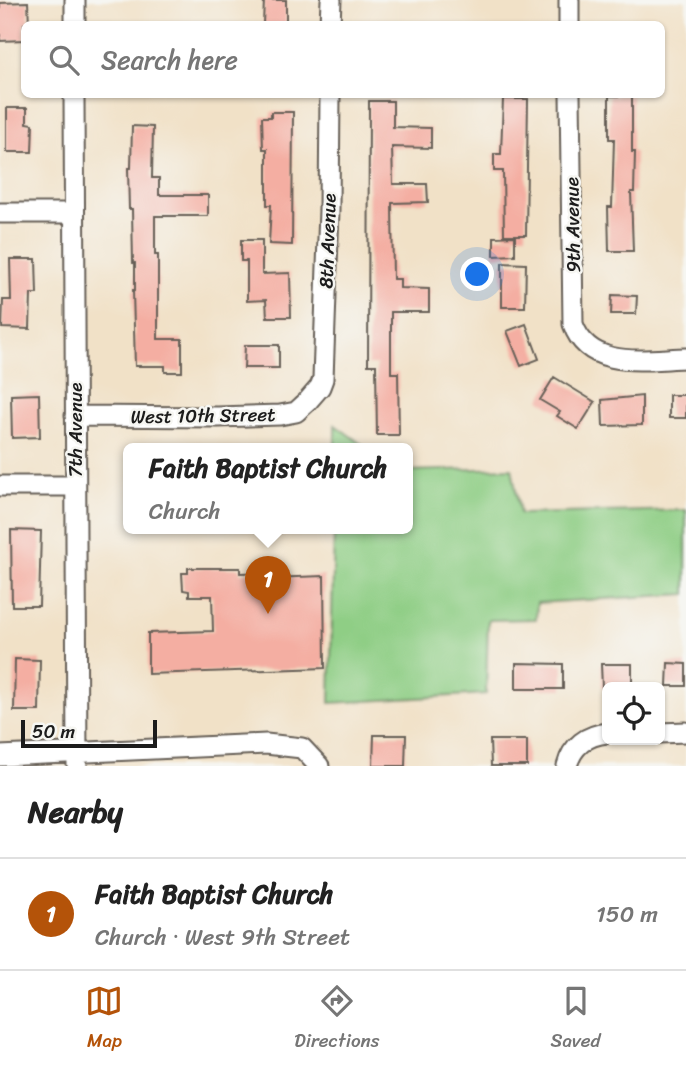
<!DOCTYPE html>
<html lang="en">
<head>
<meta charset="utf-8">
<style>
  body { margin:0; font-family:Sriracha,sans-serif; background:#f6f6f6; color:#222 }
  .controls { position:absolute; right:21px; bottom:21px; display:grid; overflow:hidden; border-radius:10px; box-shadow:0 2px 5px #0004 }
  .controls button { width:63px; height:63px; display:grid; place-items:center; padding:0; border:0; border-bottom:2px solid #e0e0e0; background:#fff; color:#222; font:35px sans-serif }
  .scale { position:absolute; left:21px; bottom:18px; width:136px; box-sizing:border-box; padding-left:7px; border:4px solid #1c1c1c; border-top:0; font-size:19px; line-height:24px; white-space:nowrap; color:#1c1c1c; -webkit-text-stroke:5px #f6f6f2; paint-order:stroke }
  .you { position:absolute; left:478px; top:275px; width:24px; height:24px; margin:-18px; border:5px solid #fff; border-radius:50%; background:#1a73e8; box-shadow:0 0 0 10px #1a73e833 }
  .badge { display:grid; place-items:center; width:46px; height:46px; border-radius:50%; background:#b45309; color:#fff; font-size:23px; font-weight:700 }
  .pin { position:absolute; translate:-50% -58px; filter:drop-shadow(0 2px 4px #0008) }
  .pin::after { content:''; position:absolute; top:37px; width:24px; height:21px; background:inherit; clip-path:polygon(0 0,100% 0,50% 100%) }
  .popup { position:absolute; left:123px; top:443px; width:290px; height:91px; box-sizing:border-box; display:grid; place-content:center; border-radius:10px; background:#fff; filter:drop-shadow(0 2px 5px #0005); font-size:23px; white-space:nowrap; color:#767676 }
  .popup b { font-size:26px; color:#222 }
  .popup::after { content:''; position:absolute; left:50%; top:100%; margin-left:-14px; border:14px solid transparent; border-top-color:#fff }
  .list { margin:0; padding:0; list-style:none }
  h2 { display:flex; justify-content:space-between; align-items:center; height:91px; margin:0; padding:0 28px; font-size:30px }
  h2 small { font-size:23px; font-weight:400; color:#767676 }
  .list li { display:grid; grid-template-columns:46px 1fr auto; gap:21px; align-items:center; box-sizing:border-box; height:112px; padding:0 28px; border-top:2px solid #e0e0e0 }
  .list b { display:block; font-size:26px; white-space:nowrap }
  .list p { margin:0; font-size:23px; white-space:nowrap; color:#767676 }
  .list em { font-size:23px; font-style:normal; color:#767676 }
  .icon { flex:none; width:38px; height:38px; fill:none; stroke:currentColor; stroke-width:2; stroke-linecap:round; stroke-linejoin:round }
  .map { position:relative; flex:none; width:686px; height:766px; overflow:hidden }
  .search { position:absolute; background:#fff; box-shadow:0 2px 5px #0004; left:21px; right:21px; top:21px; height:77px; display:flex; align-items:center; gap:18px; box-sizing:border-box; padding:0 24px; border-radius:10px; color:#767676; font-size:26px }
  .sheet { height:203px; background:#fff }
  nav { display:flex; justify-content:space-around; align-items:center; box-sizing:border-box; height:98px; border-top:2px solid #e0e0e0; background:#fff; font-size:19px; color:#767676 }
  nav a { display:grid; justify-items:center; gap:4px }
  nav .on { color:#b45309 }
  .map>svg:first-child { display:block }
  .green { fill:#8fce85; stroke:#567550; stroke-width:2 }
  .building { fill:#f4aea2 }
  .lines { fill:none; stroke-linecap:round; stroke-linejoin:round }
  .minor-casing { stroke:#676158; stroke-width:23 }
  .minor { stroke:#fff; stroke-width:19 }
  .labels { text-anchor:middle; stroke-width:5; stroke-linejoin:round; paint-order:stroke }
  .street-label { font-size:19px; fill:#1c1c1c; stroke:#f6f6f2 }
</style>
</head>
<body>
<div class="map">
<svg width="686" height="766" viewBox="0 0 686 766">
  <rect width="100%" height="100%" fill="#f6f6f2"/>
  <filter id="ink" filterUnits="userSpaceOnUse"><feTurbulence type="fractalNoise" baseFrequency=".0143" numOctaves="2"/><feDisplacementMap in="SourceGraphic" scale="14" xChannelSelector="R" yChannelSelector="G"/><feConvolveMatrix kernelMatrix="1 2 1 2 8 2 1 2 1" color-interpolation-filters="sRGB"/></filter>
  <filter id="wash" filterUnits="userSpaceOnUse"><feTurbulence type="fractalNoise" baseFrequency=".00686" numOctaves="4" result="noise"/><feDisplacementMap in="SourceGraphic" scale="28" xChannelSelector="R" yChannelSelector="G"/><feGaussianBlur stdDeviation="1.57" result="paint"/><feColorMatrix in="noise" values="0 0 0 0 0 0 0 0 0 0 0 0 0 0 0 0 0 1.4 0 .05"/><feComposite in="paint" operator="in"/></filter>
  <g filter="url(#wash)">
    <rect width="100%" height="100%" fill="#f1e1c7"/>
    <path class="green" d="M335,425L367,448H335Z
      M512,468L520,514L686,510V594L537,603L536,619L488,620L486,694L330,703L334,528H408V471Z"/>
    <g id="blocks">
      <path class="building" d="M264,0H286V24H263Z
        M28,2L29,24H24V40L0,41V3Z
        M609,96H632V152H635L634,192H631L633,251H609L608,207H612L614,139H609Z
        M503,99H528L526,235H504L503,171H494V154H501Z
        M369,101H393V127L431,128V148L392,147L393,184H427L428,202L392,203L393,279H400V288L429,289V312H391V373H398L399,435H377L376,365H368Z
        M7,108H27V123L33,124L32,152H7Z
        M271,112H293L292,245L269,244L271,205H267V149H263L262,117H271Z
        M132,126L153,127L152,178H159V195H208V216H155V255H158V339H182V372H165V366H135L133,290H135V263H133L132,209H129L128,168H131Z
        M515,236V255L494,256V237Z
        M241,240H262V274L290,273L291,317H267L266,300L247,301V261H241Z
        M10,259H36L37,294H31L30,329L2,328L3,300H11Z
        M502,263L526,264L525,307H502Z
        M612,295L637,296L636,314H611Z
        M526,324L539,359L521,366L507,331Z
        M245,345H279V368H244Z
        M554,377L595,402L578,429L557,416L560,412L540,400Z
        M39,394L40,437L12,438L11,395Z
        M669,395H686V418H669Z
        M642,396V425L603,426L602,400Z
        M11,530L41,531L39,606H12Z
        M188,568H240V573L270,572V578L324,576L325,668L148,674V633L213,631L212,596H189V591L183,590L182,573H188Z
        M15,659L40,660L39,711H14Z
        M516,663L563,664V689H516Z
        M668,663L686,664V686H667Z
        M601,664H632V687H602Z
        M374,735H406L405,766H373Z
        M490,740H527V766H491Z"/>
    </g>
  </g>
  <g filter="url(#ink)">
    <use href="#blocks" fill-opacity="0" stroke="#676158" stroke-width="2"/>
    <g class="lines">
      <defs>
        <path id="minor" d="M569,0V24
          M75,24V0
          M330,24L331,0
          M74,94L77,766
          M570,94L573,324C589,371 647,359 686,358
          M0,213H74
          M75,416L218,417L280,415L296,412L307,402L320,387L323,379L329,210L330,94
          M0,486H75
          M660,733L686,732
          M0,756L266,744L302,748L319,766
          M567,766C572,746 587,735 607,733"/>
      </defs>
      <use href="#minor" class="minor-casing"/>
      <use href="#minor" class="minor"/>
    </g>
  </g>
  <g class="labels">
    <g class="street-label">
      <text transform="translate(572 225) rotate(-91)" y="7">9th Avenue</text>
      <text transform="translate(327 241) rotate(-88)" y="7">8th Avenue</text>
      <text transform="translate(203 415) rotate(-1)" y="7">West 10th Street</text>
      <text transform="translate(75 430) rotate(-90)" y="7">7th Avenue</text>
    </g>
  </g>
</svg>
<div class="controls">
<button><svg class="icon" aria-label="locate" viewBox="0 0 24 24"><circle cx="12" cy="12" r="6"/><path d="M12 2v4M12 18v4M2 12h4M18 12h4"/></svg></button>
</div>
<div class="scale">50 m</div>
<div class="you"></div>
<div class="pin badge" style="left:268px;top:614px">1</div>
<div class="popup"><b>Faith Baptist Church</b>Church</div>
<div class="search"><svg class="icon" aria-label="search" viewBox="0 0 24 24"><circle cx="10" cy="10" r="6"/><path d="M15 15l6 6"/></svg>Search here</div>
</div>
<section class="sheet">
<h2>Nearby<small></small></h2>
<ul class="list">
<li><span class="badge">1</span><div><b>Faith Baptist Church</b><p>Church · West 9th Street</p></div><em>150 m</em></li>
</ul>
</section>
<nav>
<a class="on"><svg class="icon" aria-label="map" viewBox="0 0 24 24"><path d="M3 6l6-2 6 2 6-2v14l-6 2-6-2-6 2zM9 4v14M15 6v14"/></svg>Map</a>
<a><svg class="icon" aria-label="directions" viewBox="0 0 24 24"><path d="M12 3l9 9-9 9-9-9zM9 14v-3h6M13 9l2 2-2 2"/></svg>Directions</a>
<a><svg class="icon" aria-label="saved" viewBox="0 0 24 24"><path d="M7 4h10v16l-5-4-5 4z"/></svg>Saved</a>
</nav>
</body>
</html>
